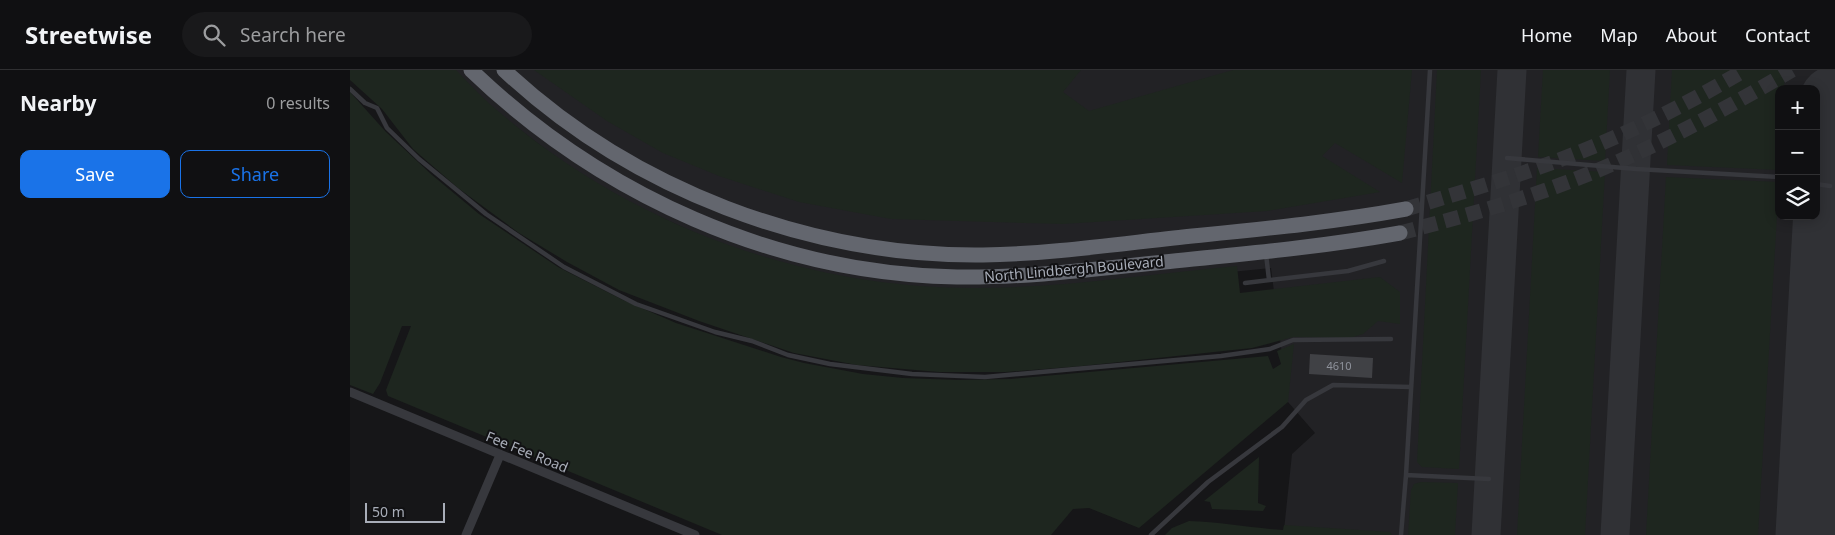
<!DOCTYPE html>
<html lang="en">
<head>
<meta charset="utf-8">
<style>
  body { margin:0; font-family:"Noto Sans",sans-serif; background:#19191b; color:#f1f3f6 }
  .controls { position:absolute; right:15px; top:15px; display:grid; overflow:hidden; border-radius:10px; box-shadow:0 2px 12px #0003 }
  .controls button { width:45px; height:45px; display:grid; place-items:center; padding:0; border:0; border-bottom:1px solid #303032; background:#101012; color:#f1f3f6; font:25px sans-serif }
  .scale { position:absolute; left:15px; bottom:12px; width:80px; box-sizing:border-box; padding-left:5px; border:2px solid #a8adb8; border-top:0; font-size:14px; line-height:18px; white-space:nowrap; color:#a8adb8; -webkit-text-stroke:4px #111113; paint-order:stroke }
  .list { margin:0; padding:0; list-style:none }
  h2 { display:flex; justify-content:space-between; align-items:center; height:65px; margin:0; padding:0 20px; font-size:21px }
  h2 small { font-size:16px; font-weight:400; color:#9c9d9f }
  .actions { display:flex; gap:10px; padding:15px 20px }
  .actions a { flex:1; padding:11px 0; border:1px solid #1a73e8; border-radius:10px; text-align:center; font-size:18px; color:#1a73e8 }
  .actions .main { background:#1a73e8; color:#fff }
  .icon { flex:none; width:28px; height:28px; fill:none; stroke:currentColor; stroke-width:2; stroke-linecap:round; stroke-linejoin:round }
  .map { position:relative; flex:none; width:1485px; height:465px; overflow:hidden }
  header { display:flex; align-items:center; gap:30px; box-sizing:border-box; height:70px; padding:0 25px; background:#101012; border-bottom:1px solid #303032 }
  header strong { font-size:24px }
  nav { display:flex; gap:28px; margin-inline-start:auto; font-size:18px }
  .search { width:350px; height:45px; background:#19191b; display:flex; align-items:center; gap:12px; box-sizing:border-box; padding:0 18px; border-radius:28px; color:#9c9d9f; font-size:19px }
  main { display:flex }
  aside { flex:1; background:#101012 }
  .map>svg:first-child { display:block }
  .built { fill:#222225; fill-rule:evenodd }
  .green { fill:#1e261f }
  .lines { fill:none; stroke-linecap:round; stroke-linejoin:round }
  .taxiway { stroke:#303135; stroke-width:29 }
  .runway { stroke:#303135; stroke-width:71 }
  .building { fill:#404145 }
  .highway-tunnel { stroke:#333438; stroke-width:15; stroke-dasharray:15 8; stroke-linecap:butt }
  .lane { stroke:#37383d; stroke-width:4.5 }
  .street { stroke:#37383d; stroke-width:9 }
  .highway { stroke:#63666e; stroke-width:15 }
  .labels { text-anchor:middle; stroke-width:4; stroke-linejoin:round; paint-order:stroke }
  .number-label { font-size:11px; fill:#8e929b }
  .street-label { font-size:14px; fill:#a8adb8; stroke:#111113 }
</style>
</head>
<body>
<header>
<strong>Streetwise</strong>
<div class="search"><svg class="icon" aria-label="search" viewBox="0 0 24 24"><circle cx="10" cy="10" r="6"/><path d="M15 15l6 6"/></svg>Search here</div>
<nav><a>Home</a><a>Map</a><a>About</a><a>Contact</a></nav>
</header>
<main>
<aside>
<h2>Nearby<small>0 results</small></h2>
<ul class="list">
</ul>
<div class="actions"><a class="main">Save</a><a>Share</a></div>
</aside>
<div class="map">
<svg width="1485" height="465" viewBox="0 0 1485 465">
  <rect width="100%" height="100%" fill="#161618"/>
  <path class="built" d="M91,0H1485V465H895V460H934L942,384L965,363L938,332L921,198L721,218L535,221L412,193L248,119ZM1429,19H1466V146H1429Z"/>
  <path class="green" d="M0,0H106C120,14 133,29 148,41C279,154 453,219 626,218C713,218 800,204 887,196L890,223L1030,207L1050,222V254L1028,251L1013,264L1000,268L943,267L902,278L732,296L656,302H589L507,295L444,283L349,251L269,220L217,192L169,163L108,118L63,79L32,39L0,10Z
    M184,0H731L713,22L739,41L883,0H1062L1052,113L985,73L972,86L1030,122L917,141L713,154L541,149L449,132L369,106L313,83L257,51Z
    M1087,0H1131L1109,399L1072,397L1067,392Z
    M1193,0H1260L1255,91L1188,87Z
    M1322,0H1435L1434,19H1429V100L1317,95Z
    M0,22L36,62L82,105L129,144L208,197L273,230L326,253L431,287L454,293L513,304L553,308L608,310L661,309L918,286L923,299L931,294L927,281L944,274L938,332L789,458L739,438L723,439L701,465H372L38,326L36,320L61,256H52L30,313L23,324L0,315Z
    M1187,98L1255,102L1235,465H1167Z
    M1316,107L1429,112L1408,465H1296Z
    M909,387L908,433L916,436L913,441L862,439L860,432L854,431Z
    M1071,412L1108,413L1105,465H1058L1061,420L1064,414Z
    M839,451C871,452 902,458 933,460L934,455L1040,462L1042,465H815L822,458Z"/>
  <g class="lines">
    <path class="taxiway" d="M1136,465L1162,0
      M1265,465L1291,0
      M1458,465L1461,452"/>
    <path class="runway" d="M1461,465L1485,31"/>
  </g>
  <path class="building" d="M960,284L1023,288L1022,308L959,304Z"/>
  <g class="lines">
    <path class="highway-tunnel" d="M1056,139C1108,123 1159,109 1209,90C1274,66 1336,35 1395,0
      M1050,163C1107,148 1163,133 1218,112C1296,83 1370,42 1442,0"/>
    <path class="lane" d="M0,19L15,33L27,38L37,58L69,89L136,144L214,197L286,234L365,262L402,271L438,285L480,294L562,304L635,307L871,286L920,279L943,270L1041,269
      M1157,88L1286,99L1429,107
      M1466,114L1480,116
      M916,184L919,210
      M895,213L998,201L1034,191
      M1056,405L1080,0
      M801,465L858,412L932,357L956,330L983,315L1061,317
      M1051,465L1056,405L1139,409"/>
    <path class="street" d="M0,322L345,465
      M116,465L150,385"/>
    <path class="highway" d="M121,0C251,125 425,204 607,207C676,208 745,199 814,192C893,184 972,177 1050,163
      M154,0C281,119 459,187 633,185C697,184 761,175 824,168C902,160 979,153 1056,139"/>
  </g>
  <g class="labels">
    <g class="number-label">
      <text x="989" y="300">4610</text>
    </g>
    <g class="street-label">
      <text transform="translate(724 199) rotate(-5)" y="5">North Lindbergh Boulevard</text>
      <text transform="translate(177 382) rotate(22)" y="5">Fee Fee Road</text>
    </g>
  </g>
</svg>
<div class="controls">
<button>+</button>
<button>−</button>
<button><svg class="icon" aria-label="layers" viewBox="0 0 24 24"><path d="M12 4l9 5-9 5-9-5zM3 14l9 5 9-5"/></svg></button>
</div>
<div class="scale">50 m</div>
</div>
</main>
</body>
</html>
